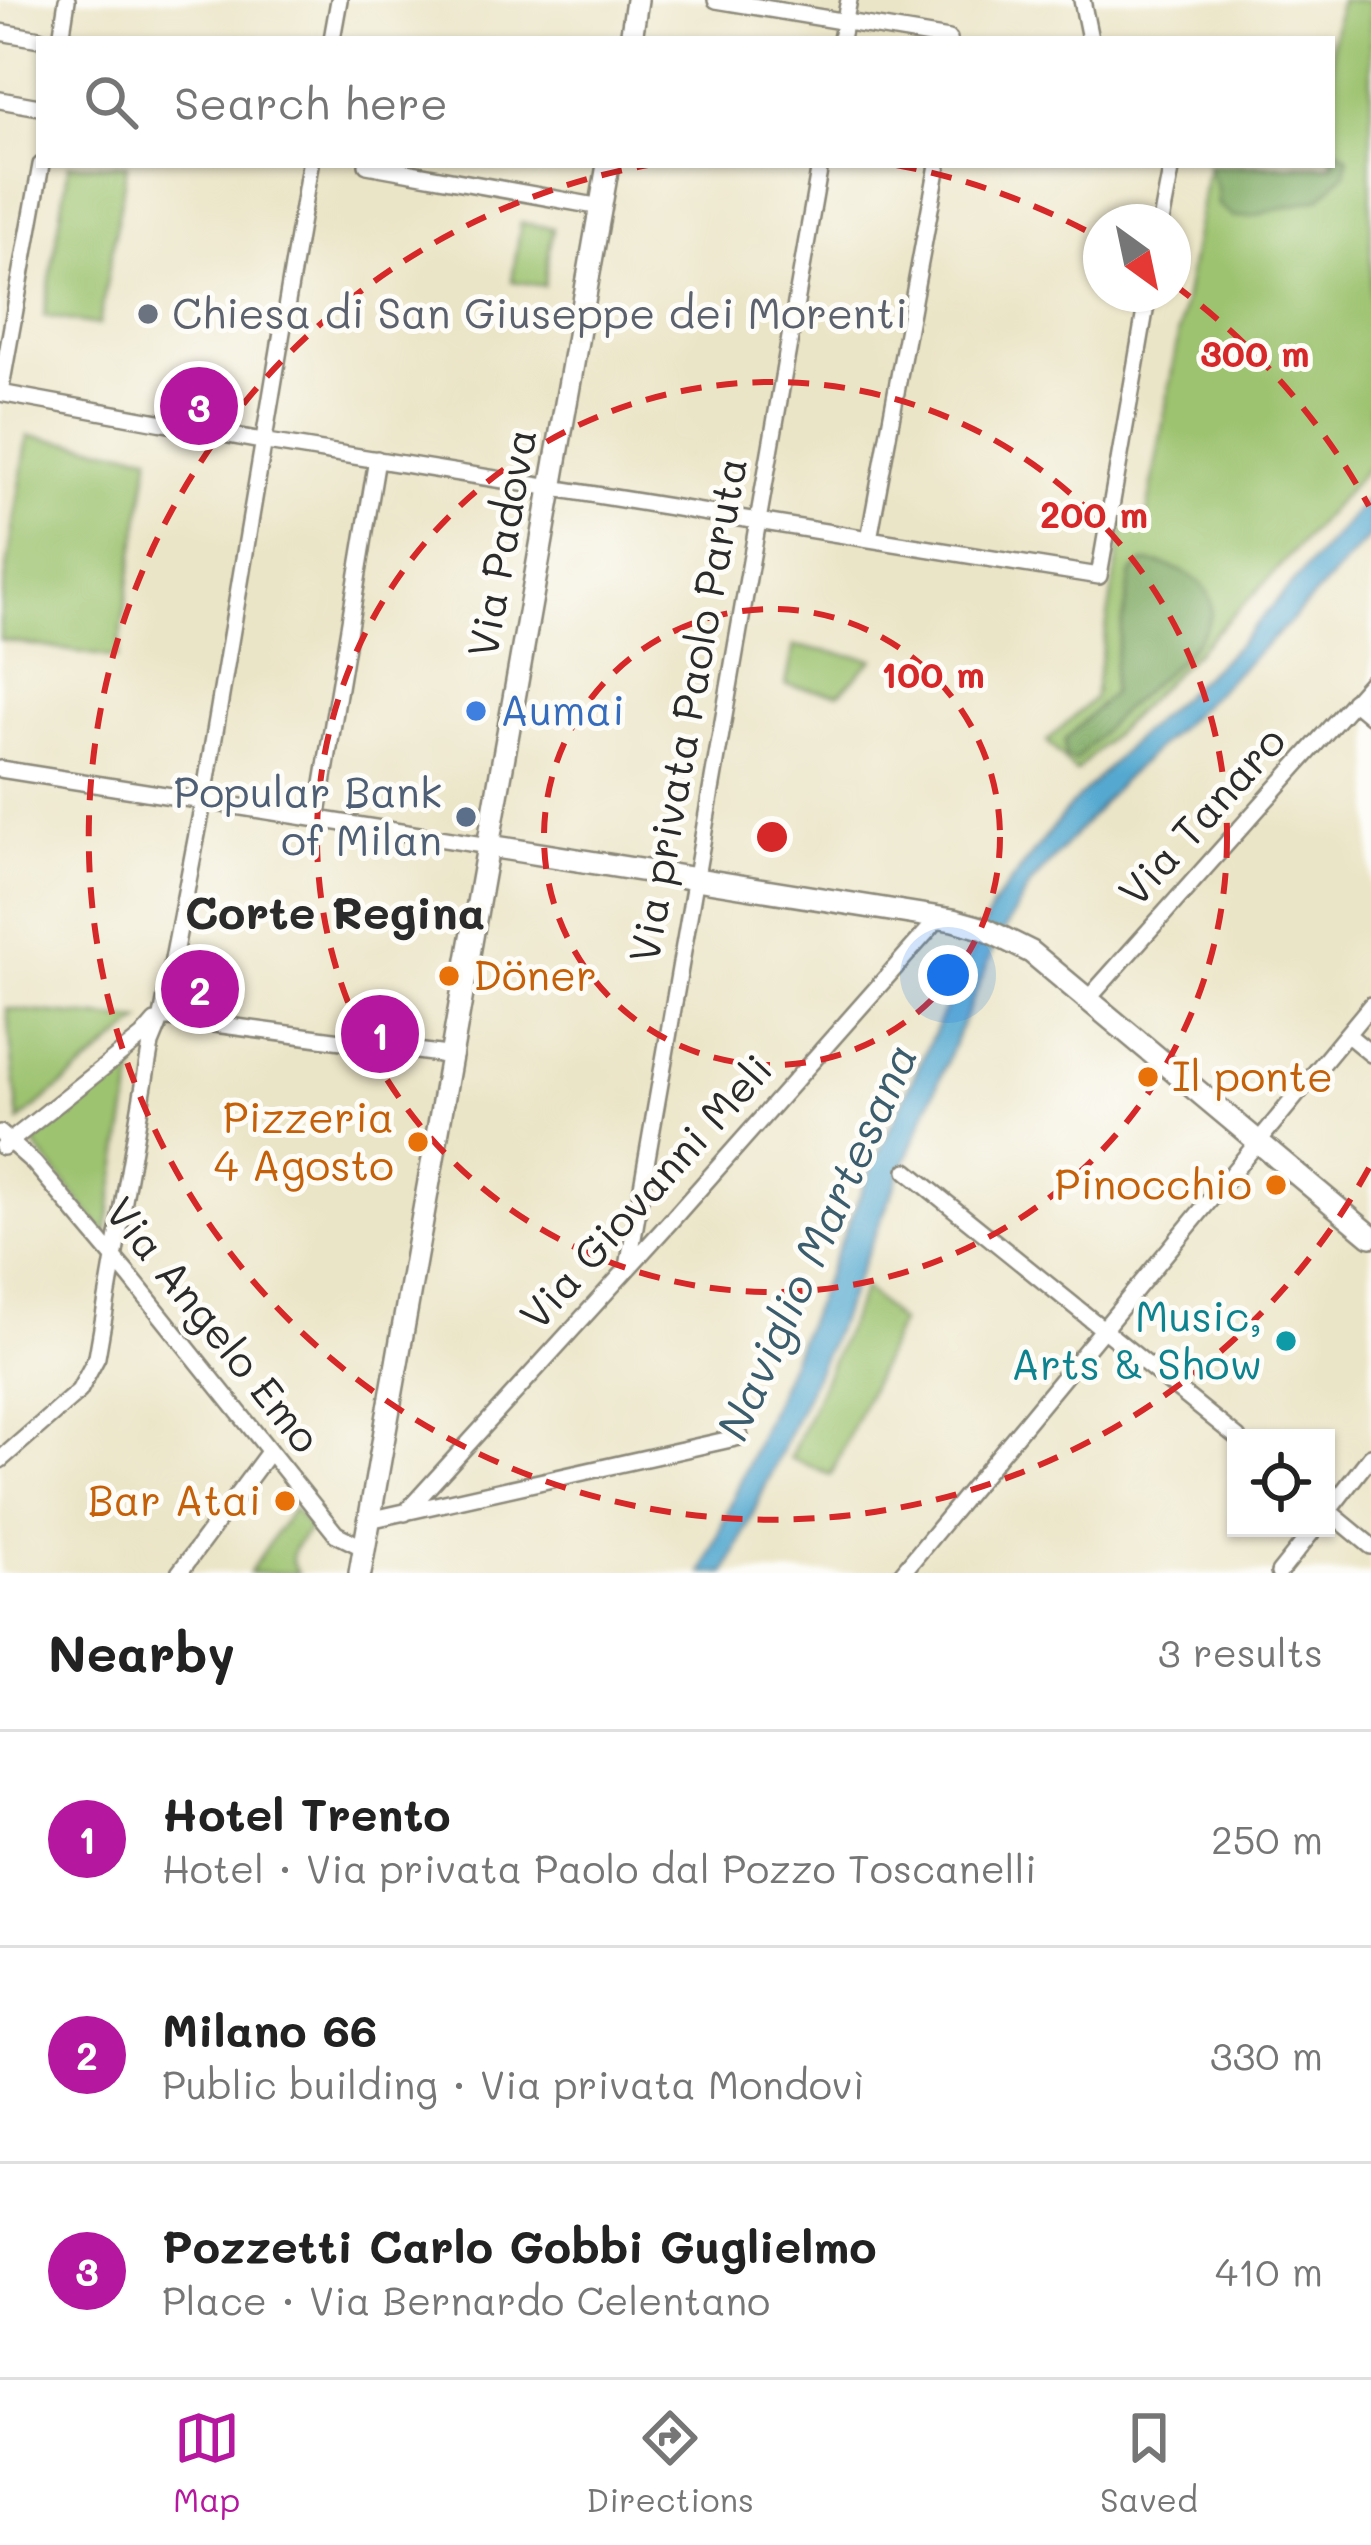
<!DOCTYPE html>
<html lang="en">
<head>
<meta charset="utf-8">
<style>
  body { margin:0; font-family:Mali,sans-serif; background:#f6f6f6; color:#222 }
  .controls { position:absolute; right:36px; bottom:36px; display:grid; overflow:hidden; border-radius:0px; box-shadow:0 3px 9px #0004 }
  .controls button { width:108px; height:108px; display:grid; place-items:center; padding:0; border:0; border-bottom:3px solid #e0e0e0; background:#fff; color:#222; font:60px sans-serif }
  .compass { position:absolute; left:1083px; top:204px; width:108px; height:108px; border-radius:50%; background:#fff; box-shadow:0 3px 9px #0004; rotate:147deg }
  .you { position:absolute; left:948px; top:975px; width:42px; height:42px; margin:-30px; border:9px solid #fff; border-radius:50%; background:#1a73e8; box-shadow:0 0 0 18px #1a73e833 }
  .badge { display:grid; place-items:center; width:78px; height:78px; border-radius:50%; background:#b5179e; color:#fff; font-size:39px; font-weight:700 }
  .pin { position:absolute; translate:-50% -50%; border:6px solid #fff; box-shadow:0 3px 12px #0006 }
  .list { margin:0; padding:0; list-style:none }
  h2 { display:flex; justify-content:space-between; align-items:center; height:156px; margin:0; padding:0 48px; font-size:51px }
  h2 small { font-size:39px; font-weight:400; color:#767676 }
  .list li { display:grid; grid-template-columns:78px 1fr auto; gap:36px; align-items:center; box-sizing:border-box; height:216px; padding:0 48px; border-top:3px solid #e0e0e0 }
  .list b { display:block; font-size:45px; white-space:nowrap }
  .list p { margin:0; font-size:39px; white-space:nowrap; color:#767676 }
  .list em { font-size:39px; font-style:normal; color:#767676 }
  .icon { flex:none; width:66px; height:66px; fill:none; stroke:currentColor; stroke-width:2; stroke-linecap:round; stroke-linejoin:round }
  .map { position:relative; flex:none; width:1371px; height:1573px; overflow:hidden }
  .search { position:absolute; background:#fff; box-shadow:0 3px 9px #0004; left:36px; right:36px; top:36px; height:132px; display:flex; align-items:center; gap:30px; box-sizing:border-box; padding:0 42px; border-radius:0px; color:#767676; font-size:45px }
  .sheet { height:804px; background:#fff }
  nav { display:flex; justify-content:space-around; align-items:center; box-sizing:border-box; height:168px; border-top:3px solid #e0e0e0; background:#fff; font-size:33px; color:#767676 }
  nav a { display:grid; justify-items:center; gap:6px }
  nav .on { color:#b5179e }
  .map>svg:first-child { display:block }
  .green { fill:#9dc36f; stroke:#64774d; stroke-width:3 }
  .forest { fill:#7ea962; stroke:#546a46; stroke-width:3 }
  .water { fill:#54a9d0; stroke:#406a7e; stroke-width:3 }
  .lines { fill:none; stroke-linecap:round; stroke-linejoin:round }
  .street-casing { stroke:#8b8879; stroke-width:20 }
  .secondary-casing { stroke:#8b8879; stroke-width:26 }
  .street { stroke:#fff; stroke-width:15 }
  .secondary { stroke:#fff; stroke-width:21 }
  .ring { fill:none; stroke:#d62828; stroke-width:6; stroke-dasharray:21 15 }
  .worship-dot { fill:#6b7280; stroke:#fdfcf7; stroke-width:4.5 }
  .shop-dot { fill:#3f7fe0; stroke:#fdfcf7; stroke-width:4.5 }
  .service-dot { fill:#5c6f8a; stroke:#fdfcf7; stroke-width:4.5 }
  .food-dot { fill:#e8710a; stroke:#fdfcf7; stroke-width:4.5 }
  .culture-dot { fill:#0f9aa8; stroke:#fdfcf7; stroke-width:4.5 }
  .labels { text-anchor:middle; stroke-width:10; stroke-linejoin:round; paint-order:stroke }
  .worship-label { font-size:42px; fill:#5b616d; stroke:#fdfcf7; text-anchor:start }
  .street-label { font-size:42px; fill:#2b2b2b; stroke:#fdfcf7 }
  .shop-label { font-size:42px; fill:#366cbe; stroke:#fdfcf7; text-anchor:start }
  .service-label { font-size:42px; fill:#4e5e75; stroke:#fdfcf7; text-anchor:end }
  .food-label { font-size:42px; fill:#c56008; stroke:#fdfcf7; text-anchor:end }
  .culture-label { font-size:42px; fill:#0d838f; stroke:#fdfcf7; text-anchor:end }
  .neighbourhood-label { font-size:45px; font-weight:bold; fill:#2b2b2b; stroke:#fdfcf7 }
  .water-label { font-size:45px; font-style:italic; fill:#3b5d6d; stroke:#fdfcf7 }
  .centre { fill:#d62828; stroke:#fdfcf7; stroke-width:6 }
  .ring-label { font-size:36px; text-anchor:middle; font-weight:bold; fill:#d62828; stroke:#fdfcf7; stroke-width:10; stroke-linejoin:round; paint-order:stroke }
</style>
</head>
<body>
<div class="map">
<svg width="1371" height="1573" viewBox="0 0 1371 1573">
  <rect width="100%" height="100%" fill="#fdfcf7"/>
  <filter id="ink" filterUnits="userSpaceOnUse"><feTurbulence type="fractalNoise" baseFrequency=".00833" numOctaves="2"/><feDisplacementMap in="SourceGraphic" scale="24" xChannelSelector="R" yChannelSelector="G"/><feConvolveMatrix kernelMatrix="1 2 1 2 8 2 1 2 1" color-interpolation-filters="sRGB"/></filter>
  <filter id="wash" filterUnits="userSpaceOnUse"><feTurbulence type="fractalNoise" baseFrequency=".004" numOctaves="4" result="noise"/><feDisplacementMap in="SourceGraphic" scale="48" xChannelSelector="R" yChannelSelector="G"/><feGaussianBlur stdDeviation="2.7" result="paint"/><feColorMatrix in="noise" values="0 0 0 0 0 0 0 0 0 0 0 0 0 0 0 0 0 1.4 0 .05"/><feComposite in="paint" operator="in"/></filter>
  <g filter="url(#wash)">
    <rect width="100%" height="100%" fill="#ebe5c7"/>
    <path class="green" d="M1340,0H1371V464L1264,584L1075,772L1047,741L1094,698L1125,518L1146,520L1208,165H1332V44Z
      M69,165H127L99,325L44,316Z
      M521,223L553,228L544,286L512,281Z
      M28,436L150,455L117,658L0,640V614Z
      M794,646L873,659L839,694L786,685Z
      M7,1009H8L141,1021L19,1121Z
      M136,1059L106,1235L33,1143Z
      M864,1288L900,1322L831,1475L790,1458Z
      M293,1508L310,1529C297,1542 284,1556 298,1573H249Z"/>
    <path class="forest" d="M1333,147L1348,156L1345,173L1320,198L1253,216L1234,217L1218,205L1217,188L1207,165H1332Z
      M1144,562C1172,563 1225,583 1209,621C1199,647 1148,687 1126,707C1108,724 1092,743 1075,761L1065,757V740L1112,693C1113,651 1127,614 1131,573Z"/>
    <path class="water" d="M1371,495V535L1290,622L1122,781L1031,884L994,948L828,1347L726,1573H702L872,1167L993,905L1066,811L1137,737L1237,646Z"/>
  </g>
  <g filter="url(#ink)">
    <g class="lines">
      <defs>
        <path id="street" d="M716,0L949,39
          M1082,0L1090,39
          M0,32L40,39
          M61,39L67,0
          M332,39L339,0
          M841,39L849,0
          M0,100L39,107
          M367,165L601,207
          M1161,222L1172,165
          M0,393L273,443L1099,576L1148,294
          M0,393L41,165
          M869,539L938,165
          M1353,701L1371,716
          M0,769L489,846
          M317,820L377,459
          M1088,999L1371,682
          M162,1017L454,1056
          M1348,1035L1371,1054
          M0,1133L34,1163L131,1278L336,1534L364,1548
          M3,1147L142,1037L155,1022
          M907,1171L1238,1438
          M628,1267L820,165
          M0,1460L79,1391L97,1357L151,1044L162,1017L203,803L310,165
          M1326,1509L1371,1546
          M405,1513L669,1223L939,918
          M1326,1514L1371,1456
          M369,1520L740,1437
          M179,1573L269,1452
          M902,1573L1371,1005
          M1279,1573L1315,1528"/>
        <path id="secondary" d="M631,39L637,0
          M489,846L953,920L985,929L1031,952L1371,1236
          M360,1573L608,165"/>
      </defs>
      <use href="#street" class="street-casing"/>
      <use href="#secondary" class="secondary-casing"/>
      <use href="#street" class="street"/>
      <use href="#secondary" class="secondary"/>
    </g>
  </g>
  <g class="ring">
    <circle cx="772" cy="837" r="228"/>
    <circle cx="772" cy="837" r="455"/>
    <path d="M1369 1168A683 683 0 1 1 648 165M896 165A683 683 0 0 1 1098 237M1173 284A683 683 0 0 1 1369 506"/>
  </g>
  <circle class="worship-dot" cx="148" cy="314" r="12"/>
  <circle class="shop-dot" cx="476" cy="711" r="12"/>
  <circle class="service-dot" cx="466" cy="817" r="12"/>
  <g class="food-dot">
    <circle cx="449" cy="976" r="12"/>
    <circle cx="1148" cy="1077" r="12"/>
    <circle cx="418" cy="1142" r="12"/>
    <circle cx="1276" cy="1185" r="12"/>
    <circle cx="285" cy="1501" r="12"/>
  </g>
  <circle class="culture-dot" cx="1286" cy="1341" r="12"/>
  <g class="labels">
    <g class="worship-label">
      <text x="172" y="329">Chiesa di San Giuseppe dei Morenti</text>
    </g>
    <g class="street-label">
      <text transform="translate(502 543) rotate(-80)" y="15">Via Padova</text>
      <text transform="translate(688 710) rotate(-80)" y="15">Via privata Paolo Paruta</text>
      <text transform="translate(1202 816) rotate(-48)" y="15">Via Tanaro</text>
      <text transform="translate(646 1192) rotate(-48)" y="15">Via Giovanni Meli</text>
      <text transform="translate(213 1325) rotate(51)" y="15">Via Angelo Emo</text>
    </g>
    <g class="shop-label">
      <text x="500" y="726">Aumai</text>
    </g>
    <g class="service-label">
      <text x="442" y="808">Popular Bank<tspan x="442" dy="48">of Milan</tspan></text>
    </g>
    <g class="food-label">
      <text x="473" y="991" text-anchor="start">Döner</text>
      <text x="1172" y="1092" text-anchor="start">Il ponte</text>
      <text x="394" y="1133">Pizzeria<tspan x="394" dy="48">4 Agosto</tspan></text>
      <text x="1252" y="1200">Pinocchio</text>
      <text x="261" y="1516">Bar Atai</text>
    </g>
    <g class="culture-label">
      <text x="1262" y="1332">Music,<tspan x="1262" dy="48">Arts &amp; Show</tspan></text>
    </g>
    <g class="neighbourhood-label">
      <text x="335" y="929">Corte Regina</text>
    </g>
    <g class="water-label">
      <text transform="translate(817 1242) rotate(-66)" y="16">Naviglio Martesana</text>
    </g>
  </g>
  <circle cx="772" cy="837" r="18" class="centre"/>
  <g class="ring-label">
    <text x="1255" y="367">300 m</text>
    <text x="1094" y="528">200 m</text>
    <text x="933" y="688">100 m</text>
  </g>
</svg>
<div class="controls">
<button><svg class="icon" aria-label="locate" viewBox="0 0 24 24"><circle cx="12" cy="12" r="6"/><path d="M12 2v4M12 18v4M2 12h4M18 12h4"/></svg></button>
</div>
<svg class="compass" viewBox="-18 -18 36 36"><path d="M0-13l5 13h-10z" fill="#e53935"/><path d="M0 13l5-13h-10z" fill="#767676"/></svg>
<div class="you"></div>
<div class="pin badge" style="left:380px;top:1034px">1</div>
<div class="pin badge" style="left:200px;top:989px">2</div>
<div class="pin badge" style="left:199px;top:406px">3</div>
<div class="search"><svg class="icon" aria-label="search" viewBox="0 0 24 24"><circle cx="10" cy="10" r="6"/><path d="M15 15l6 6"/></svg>Search here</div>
</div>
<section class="sheet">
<h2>Nearby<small>3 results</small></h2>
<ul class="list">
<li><span class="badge">1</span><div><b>Hotel Trento</b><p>Hotel · Via privata Paolo dal Pozzo Toscanelli</p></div><em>250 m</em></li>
<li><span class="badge">2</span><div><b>Milano 66</b><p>Public building · Via privata Mondovì</p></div><em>330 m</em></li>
<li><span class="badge">3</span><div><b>Pozzetti Carlo Gobbi Guglielmo</b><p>Place · Via Bernardo Celentano</p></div><em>410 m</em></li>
</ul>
</section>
<nav>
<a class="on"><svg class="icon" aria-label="map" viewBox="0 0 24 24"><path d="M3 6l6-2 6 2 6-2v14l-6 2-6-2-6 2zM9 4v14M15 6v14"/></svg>Map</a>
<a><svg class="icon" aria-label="directions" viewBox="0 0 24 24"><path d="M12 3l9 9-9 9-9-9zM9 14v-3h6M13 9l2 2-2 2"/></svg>Directions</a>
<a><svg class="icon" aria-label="saved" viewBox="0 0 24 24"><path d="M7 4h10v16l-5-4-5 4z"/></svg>Saved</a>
</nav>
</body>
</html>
